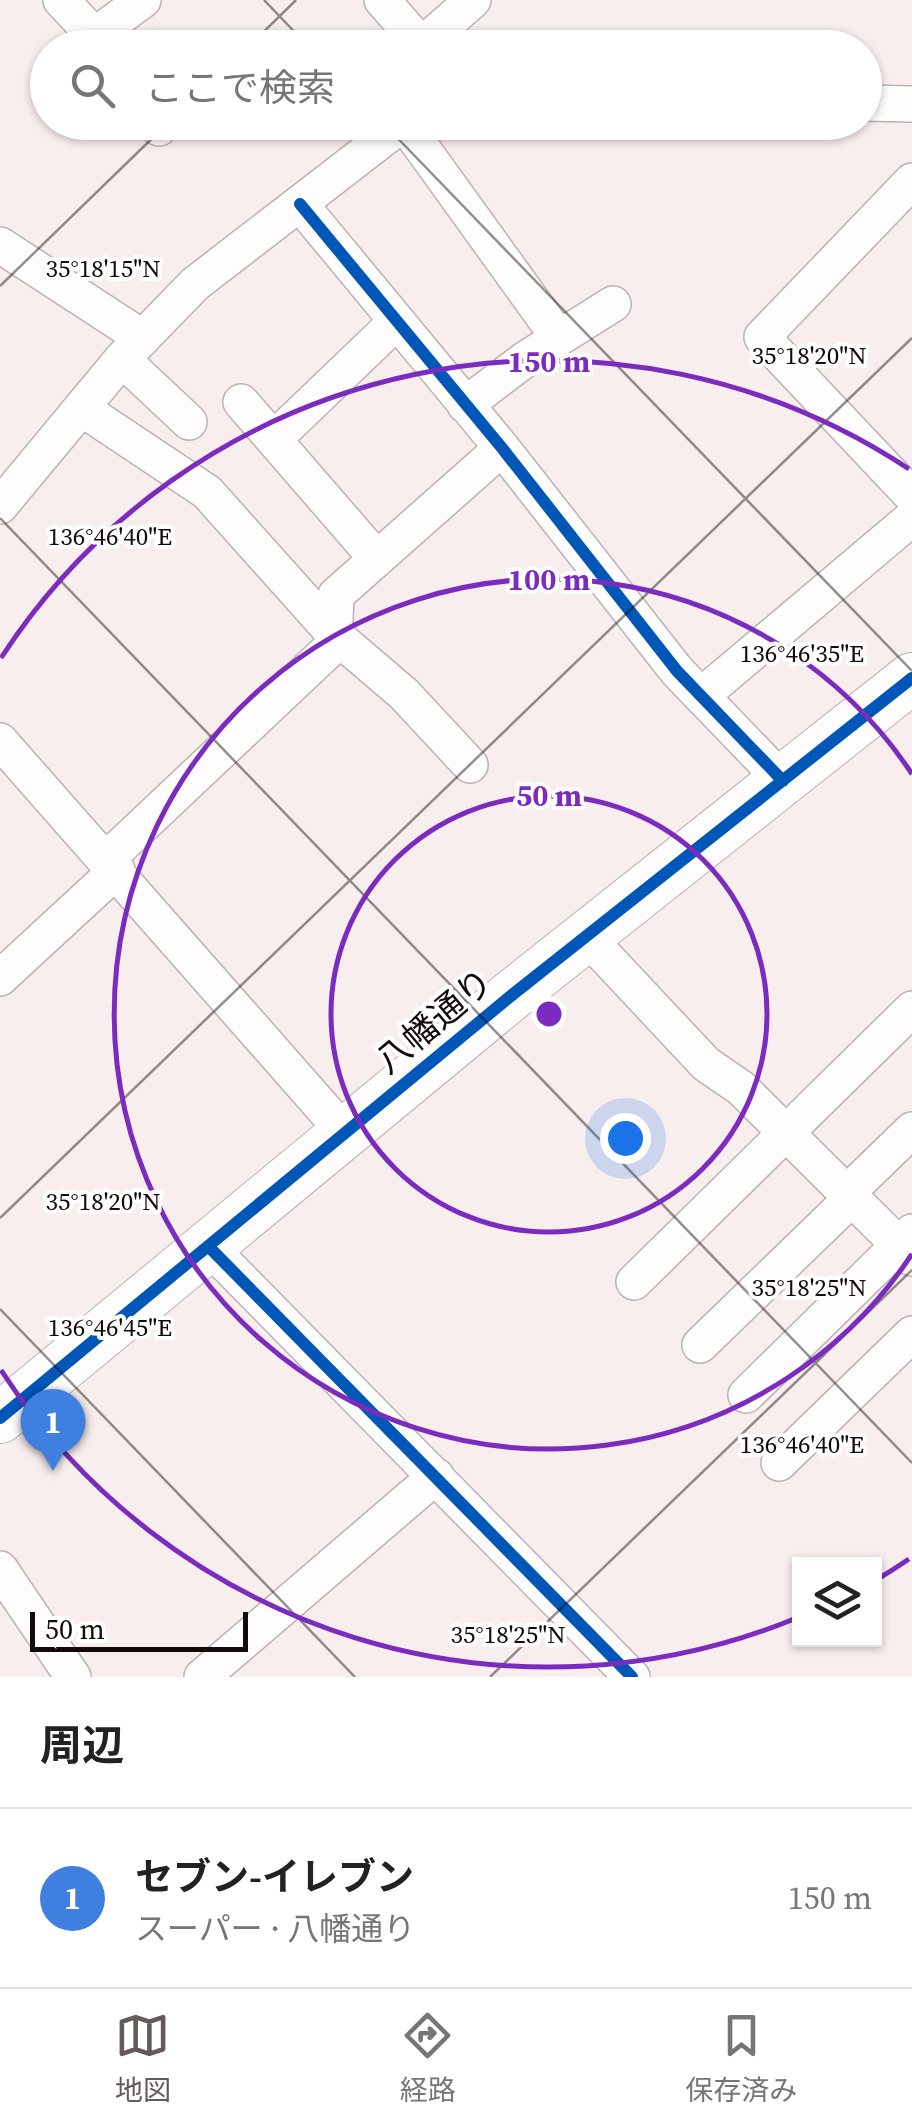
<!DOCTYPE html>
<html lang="ja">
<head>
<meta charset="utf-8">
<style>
  body { margin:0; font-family:"Source Serif 4","Noto Sans JP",serif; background:#f6f6f6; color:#222 }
  .controls { position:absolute; right:30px; bottom:30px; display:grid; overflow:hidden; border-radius:0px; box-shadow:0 2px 8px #0004 }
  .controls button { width:90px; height:90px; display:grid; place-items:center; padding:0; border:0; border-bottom:2px solid #e0e0e0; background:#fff; color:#222; font:50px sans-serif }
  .scale { position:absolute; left:30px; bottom:25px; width:218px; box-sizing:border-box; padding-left:10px; border:5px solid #140a0a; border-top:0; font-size:28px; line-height:35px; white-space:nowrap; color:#140a0a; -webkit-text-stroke:8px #fff; paint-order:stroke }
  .you { position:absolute; left:625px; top:1138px; width:35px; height:35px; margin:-25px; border:8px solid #fff; border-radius:50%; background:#1a73e8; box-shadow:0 0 0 15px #1a73e833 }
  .badge { display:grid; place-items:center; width:65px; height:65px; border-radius:50%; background:#645a5a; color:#fff; font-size:32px; font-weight:700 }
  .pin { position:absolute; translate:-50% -82px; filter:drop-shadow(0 2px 5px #0008) }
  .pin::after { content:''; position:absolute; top:52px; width:35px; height:30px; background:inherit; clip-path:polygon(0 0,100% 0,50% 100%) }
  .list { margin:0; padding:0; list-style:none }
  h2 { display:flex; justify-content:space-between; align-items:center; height:130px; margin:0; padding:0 40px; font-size:42px }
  h2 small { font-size:32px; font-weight:400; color:#767676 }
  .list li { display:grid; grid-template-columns:65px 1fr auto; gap:30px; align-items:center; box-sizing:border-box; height:180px; padding:0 40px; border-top:2px solid #e0e0e0 }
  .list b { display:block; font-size:38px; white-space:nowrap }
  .list p { margin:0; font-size:32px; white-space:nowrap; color:#767676 }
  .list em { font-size:32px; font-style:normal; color:#767676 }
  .icon { flex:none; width:55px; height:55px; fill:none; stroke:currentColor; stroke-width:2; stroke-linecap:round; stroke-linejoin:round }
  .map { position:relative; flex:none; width:912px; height:1677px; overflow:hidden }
  .search { position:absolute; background:#fff; box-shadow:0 2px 8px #0004; left:30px; right:30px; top:30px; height:110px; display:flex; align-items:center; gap:25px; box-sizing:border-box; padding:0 35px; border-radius:55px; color:#767676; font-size:38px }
  .sheet { height:310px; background:#fff }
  nav { display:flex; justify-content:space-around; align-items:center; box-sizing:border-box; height:140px; border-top:2px solid #e0e0e0; background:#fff; font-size:28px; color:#767676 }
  nav a { display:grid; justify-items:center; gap:5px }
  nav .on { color:#645a5a }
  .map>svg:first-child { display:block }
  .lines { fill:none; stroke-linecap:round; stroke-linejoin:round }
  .street-casing { stroke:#bcb2b2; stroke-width:38 }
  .secondary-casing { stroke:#bcb2b2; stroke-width:52 }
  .street { stroke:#fefcfc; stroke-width:35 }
  .secondary { stroke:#fefcfc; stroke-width:50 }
  .cycleway-casing { stroke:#fff; stroke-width:19 }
  .cycleway { stroke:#0057b8; stroke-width:12 }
  .ticks { fill:none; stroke:#140a0a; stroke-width:2.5; stroke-opacity:0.45 }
  .ring { fill:none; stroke:#7b2cbf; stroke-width:5 }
  .labels { text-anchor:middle; stroke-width:8; stroke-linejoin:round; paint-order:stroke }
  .street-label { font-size:35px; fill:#140a0a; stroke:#fff }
  .ticks-label { font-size:25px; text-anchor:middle; fill:#140a0a; stroke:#fff; stroke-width:8; stroke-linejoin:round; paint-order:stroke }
  .centre { fill:#7b2cbf; stroke:#fff; stroke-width:5 }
  .ring-label { font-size:30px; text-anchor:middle; font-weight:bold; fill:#7b2cbf; stroke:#fff; stroke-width:8; stroke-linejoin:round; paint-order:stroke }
</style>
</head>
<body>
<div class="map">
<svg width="912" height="1677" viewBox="0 0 912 1677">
  <rect width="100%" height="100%" fill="#f9eeee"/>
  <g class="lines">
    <defs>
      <path id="street" d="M61,0L106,48
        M382,0L424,48
        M97,34L143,0
        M423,44L473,0
        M864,103L912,104
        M156,122L159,128
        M404,123L559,338
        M912,181L762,337L912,496
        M300,204L502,448L677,671L783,781
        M0,245L143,338
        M122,359L189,422
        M241,402L377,559
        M465,405L527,358L613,304
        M81,408L207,492L335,635L404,694L470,765
        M275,438L395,323
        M0,506L122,359L195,284L405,122
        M701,696L912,518
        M0,741L345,1133
        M107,859L334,645L336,595L502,448
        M586,936L706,1064L741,1088L912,1258
        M0,978L117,870
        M847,1193L912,1130
        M210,1248L632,1677
        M634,1282L912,1009
        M700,1345L852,1198
        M746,1395L912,1232
        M779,1463L912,1334
        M0,1569L73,1677
        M202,1677L436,1476"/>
      <path id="secondary" d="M0,1418L512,995L912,678"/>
    </defs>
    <use href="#street" class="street-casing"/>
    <use href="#secondary" class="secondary-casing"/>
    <use href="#street" class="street"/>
    <use href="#secondary" class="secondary"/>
    <defs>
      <path id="cycleway" d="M300,204L502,448L677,671L783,781
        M210,1248L632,1677
        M0,1418L512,995L912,678"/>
    </defs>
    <use href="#cycleway" class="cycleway-casing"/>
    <use href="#cycleway" class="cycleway"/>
  </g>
  <path class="ticks" d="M264,0L310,48M247,48L296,0M382,122L912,671M0,286L169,122M0,518L912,1463M0,1218L912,338M0,1309L355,1677M490,1677L912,1270"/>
  <g class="ring">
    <circle cx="549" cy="1014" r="218"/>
    <path d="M912 1254A435 435 0 1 1 912 774"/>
    <path d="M909 1559A653 653 0 0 1 876 1580M799 1617A653 653 0 0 1 1 1370M1 658A653 653 0 0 1 909 469"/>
  </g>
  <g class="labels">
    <g class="street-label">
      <text transform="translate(434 1021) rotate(-40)" y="12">八幡通り</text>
    </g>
  </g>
  <g class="ticks-label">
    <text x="103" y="277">35°18'15"N</text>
    <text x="809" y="364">35°18'20"N</text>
    <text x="110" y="545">136°46'40"E</text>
    <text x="802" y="662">136°46'35"E</text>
    <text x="103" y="1210">35°18'20"N</text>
    <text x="809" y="1296">35°18'25"N</text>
    <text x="110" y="1336">136°46'45"E</text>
    <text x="802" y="1453">136°46'40"E</text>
    <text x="508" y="1643">35°18'25"N</text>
  </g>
  <circle cx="549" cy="1014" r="15" class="centre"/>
  <g class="ring-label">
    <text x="549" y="372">150 m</text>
    <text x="549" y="590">100 m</text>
    <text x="549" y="806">50 m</text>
  </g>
</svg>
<div class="controls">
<button><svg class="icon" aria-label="layers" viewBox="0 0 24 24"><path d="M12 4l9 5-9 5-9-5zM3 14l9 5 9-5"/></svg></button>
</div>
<div class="scale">50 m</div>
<div class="you"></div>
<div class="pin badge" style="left:53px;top:1471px;background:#3f7fe0">1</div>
<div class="search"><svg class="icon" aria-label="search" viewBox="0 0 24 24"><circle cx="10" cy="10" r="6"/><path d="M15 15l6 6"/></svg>ここで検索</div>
</div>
<section class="sheet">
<h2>周辺<small></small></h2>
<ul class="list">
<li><span class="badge" style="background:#3f7fe0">1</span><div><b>セブン-イレブン</b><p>スーパー · 八幡通り</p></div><em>150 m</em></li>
</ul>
</section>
<nav>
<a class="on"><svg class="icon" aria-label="map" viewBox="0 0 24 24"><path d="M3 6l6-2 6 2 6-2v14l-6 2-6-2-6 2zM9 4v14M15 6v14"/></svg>地図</a>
<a><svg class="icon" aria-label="directions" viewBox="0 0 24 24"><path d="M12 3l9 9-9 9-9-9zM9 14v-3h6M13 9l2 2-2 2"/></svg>経路</a>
<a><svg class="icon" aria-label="saved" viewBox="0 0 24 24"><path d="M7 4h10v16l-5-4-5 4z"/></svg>保存済み</a>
</nav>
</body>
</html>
